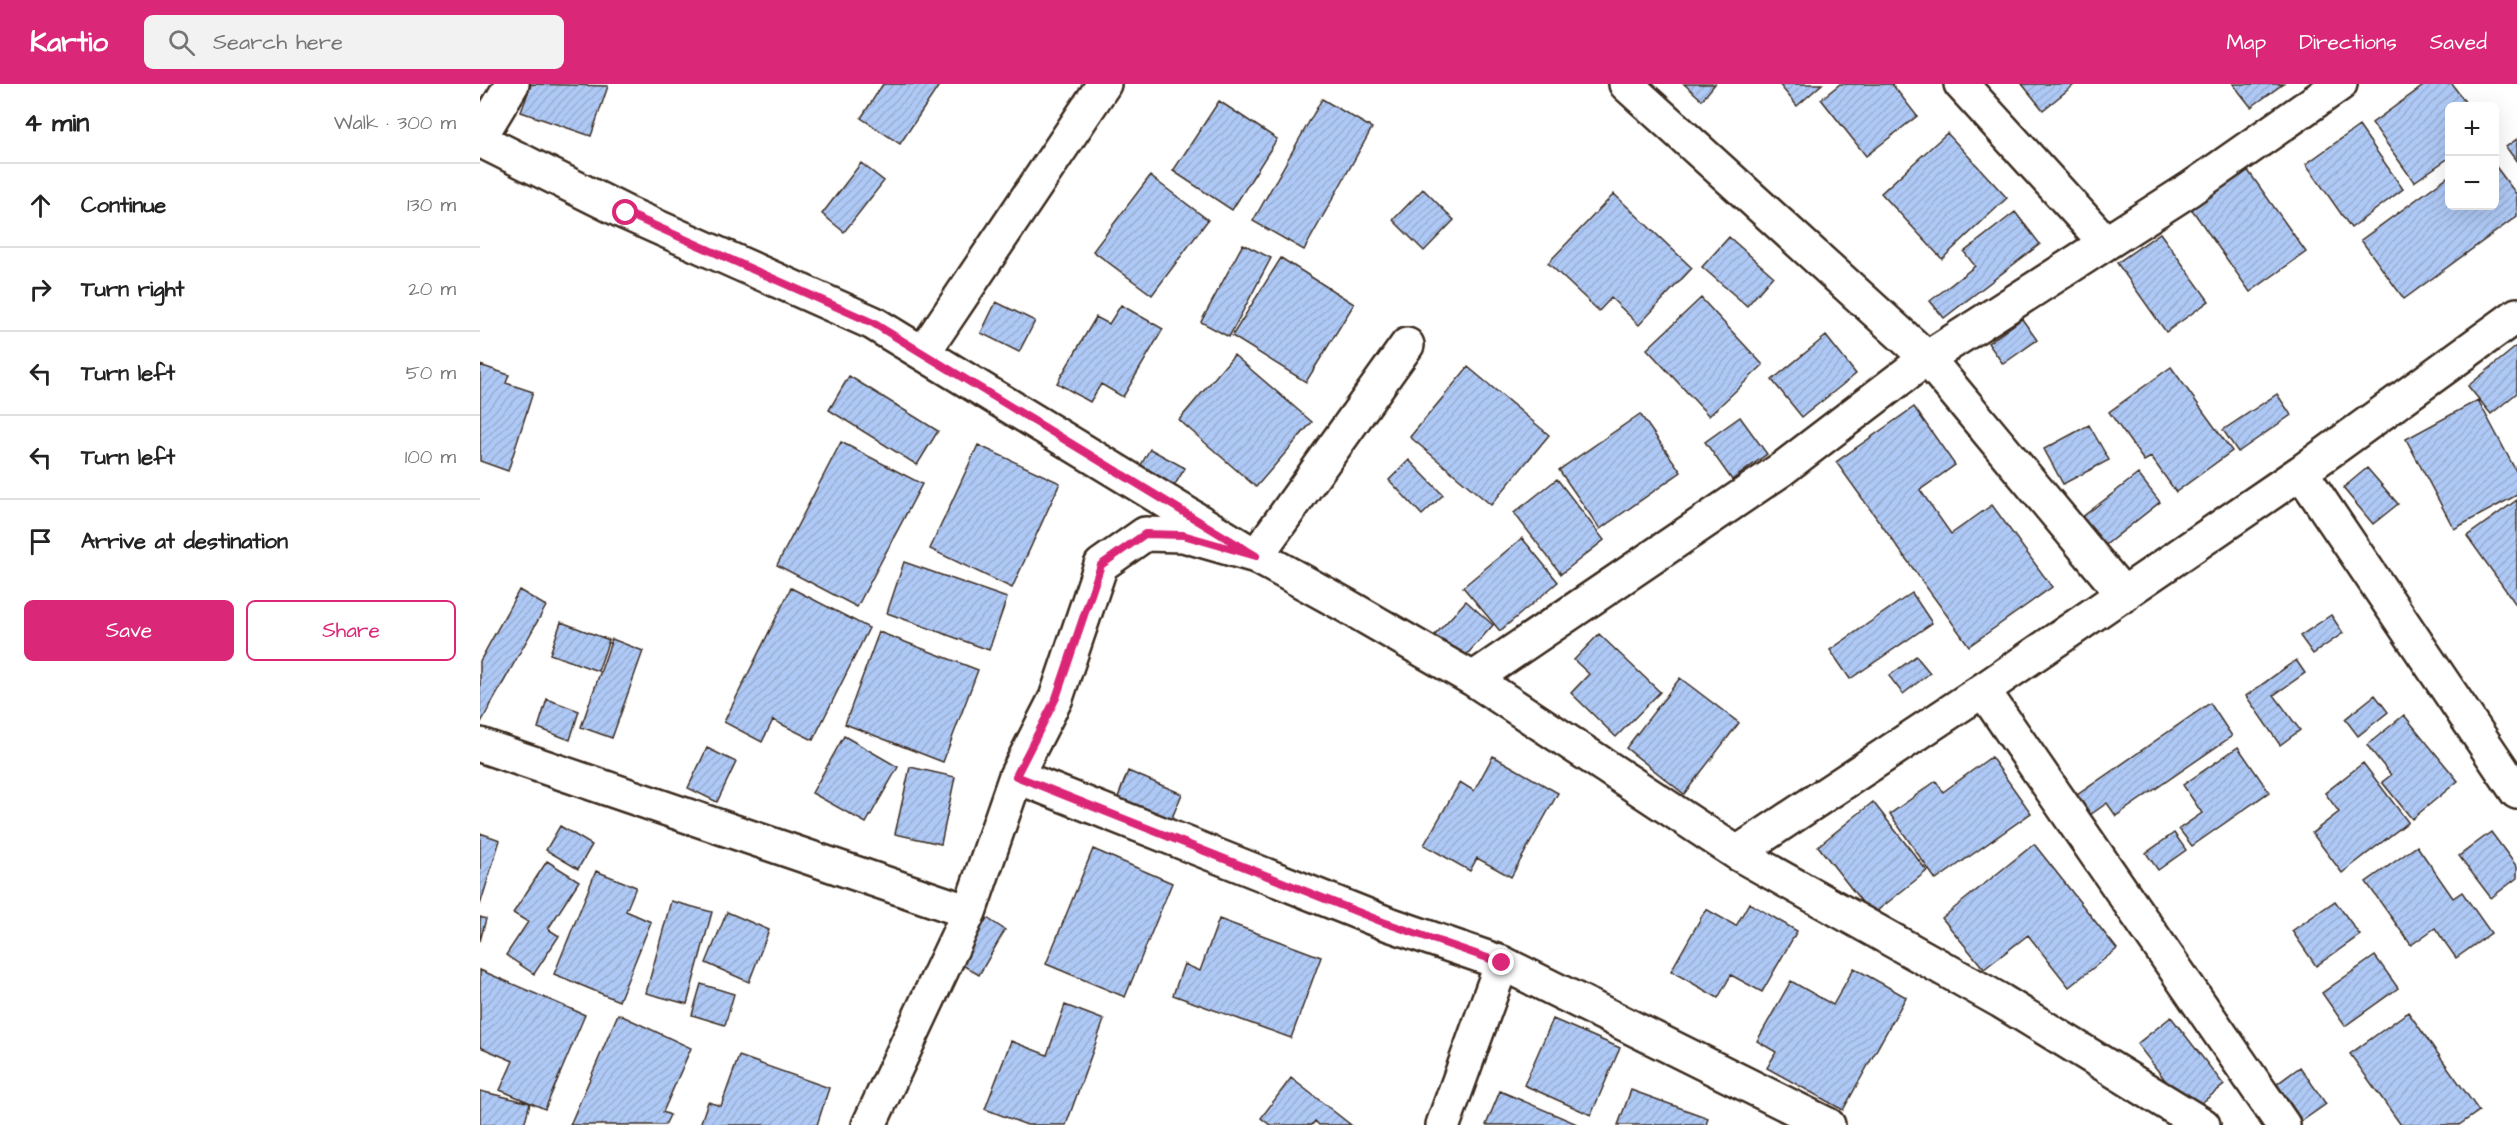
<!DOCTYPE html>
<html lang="en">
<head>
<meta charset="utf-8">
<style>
  body { margin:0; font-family:"Architects Daughter",sans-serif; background:#f2f2f2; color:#222 }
  .controls { position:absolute; right:18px; top:18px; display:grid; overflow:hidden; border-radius:9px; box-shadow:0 6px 24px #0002 }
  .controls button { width:54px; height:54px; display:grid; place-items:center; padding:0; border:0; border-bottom:2px solid #e0e0e0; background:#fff; color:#222; font:30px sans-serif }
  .stop { position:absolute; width:18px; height:18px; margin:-14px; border:4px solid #db2777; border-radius:50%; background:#fff }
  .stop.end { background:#db2777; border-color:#fff; box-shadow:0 2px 6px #0008 }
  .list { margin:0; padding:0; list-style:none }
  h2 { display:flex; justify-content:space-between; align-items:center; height:78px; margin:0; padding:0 24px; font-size:26px }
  h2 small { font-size:20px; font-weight:400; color:#767676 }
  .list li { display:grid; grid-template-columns:39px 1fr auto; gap:18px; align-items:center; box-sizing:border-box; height:84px; padding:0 24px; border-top:2px solid #e0e0e0 }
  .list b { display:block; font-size:22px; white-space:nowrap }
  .list em { font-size:20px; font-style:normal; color:#767676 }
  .actions { display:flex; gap:12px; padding:18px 24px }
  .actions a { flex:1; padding:14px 0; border:2px solid #db2777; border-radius:9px; text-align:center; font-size:21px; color:#db2777 }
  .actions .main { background:#db2777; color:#fff }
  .icon { flex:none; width:33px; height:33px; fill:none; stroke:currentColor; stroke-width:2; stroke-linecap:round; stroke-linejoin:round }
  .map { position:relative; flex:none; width:2037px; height:1041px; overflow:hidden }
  header { display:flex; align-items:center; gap:36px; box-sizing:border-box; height:84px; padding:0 30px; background:#db2777; color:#fff }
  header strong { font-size:28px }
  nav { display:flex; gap:33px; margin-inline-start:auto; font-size:21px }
  .search { width:420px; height:54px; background:#f2f2f2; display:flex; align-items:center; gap:15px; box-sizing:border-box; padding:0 21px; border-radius:9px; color:#767676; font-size:22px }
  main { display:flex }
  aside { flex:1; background:#fff }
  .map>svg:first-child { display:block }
  .building { fill:url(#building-hatch); stroke:#3b2a1e; stroke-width:1.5 }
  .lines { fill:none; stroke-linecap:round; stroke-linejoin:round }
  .minor-casing { stroke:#3b2a1e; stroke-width:38 }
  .minor { stroke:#fff; stroke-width:33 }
  .route { stroke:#db2777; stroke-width:8 }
</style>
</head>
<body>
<header>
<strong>Kartio</strong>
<div class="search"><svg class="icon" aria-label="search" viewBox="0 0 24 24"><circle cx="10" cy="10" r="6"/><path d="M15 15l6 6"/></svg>Search here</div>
<nav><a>Map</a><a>Directions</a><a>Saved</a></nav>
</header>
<main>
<aside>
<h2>4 min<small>Walk · 300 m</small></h2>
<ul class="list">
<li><svg class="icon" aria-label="ahead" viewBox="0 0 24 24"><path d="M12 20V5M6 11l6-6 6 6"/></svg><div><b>Continue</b></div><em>130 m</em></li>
<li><svg class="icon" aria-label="right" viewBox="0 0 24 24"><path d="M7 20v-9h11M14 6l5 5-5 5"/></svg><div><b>Turn right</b></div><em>20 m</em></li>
<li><svg class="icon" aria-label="left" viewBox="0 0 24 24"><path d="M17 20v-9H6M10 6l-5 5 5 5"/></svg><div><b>Turn left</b></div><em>50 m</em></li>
<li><svg class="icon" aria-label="left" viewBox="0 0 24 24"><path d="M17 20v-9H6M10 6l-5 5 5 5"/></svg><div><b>Turn left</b></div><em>100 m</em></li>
<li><svg class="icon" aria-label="arrive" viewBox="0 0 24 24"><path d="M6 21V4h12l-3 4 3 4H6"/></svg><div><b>Arrive at destination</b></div></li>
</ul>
<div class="actions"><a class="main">Save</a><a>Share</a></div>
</aside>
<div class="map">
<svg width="2037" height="1041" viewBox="0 0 2037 1041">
  <defs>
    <pattern id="building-hatch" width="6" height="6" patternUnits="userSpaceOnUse" patternTransform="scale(1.5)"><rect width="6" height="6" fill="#afc9f6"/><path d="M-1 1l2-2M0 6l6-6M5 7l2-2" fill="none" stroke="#97add2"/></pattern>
  </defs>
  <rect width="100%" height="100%" fill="#fff"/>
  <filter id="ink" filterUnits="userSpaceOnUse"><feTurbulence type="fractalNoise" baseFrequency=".0167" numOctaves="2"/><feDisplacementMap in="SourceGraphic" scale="12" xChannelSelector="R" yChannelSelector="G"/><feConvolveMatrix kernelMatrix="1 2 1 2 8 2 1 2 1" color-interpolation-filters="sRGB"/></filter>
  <g filter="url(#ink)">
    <path class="building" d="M51,0L128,2L111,52L41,28Z
      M403,0H460L420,60L381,34Z
      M1204,0H1235L1222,16Z
      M1299,0H1342L1317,22Z
      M1360,0H1412L1437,32L1386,72L1341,15Z
      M1542,0H1595L1563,26Z
      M1753,0H1803L1771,23Z
      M1946,0H1972L1988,22H1970V73L1934,98L1892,39Z
      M842,15L892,44L824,166L773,137Z
      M739,17L797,55L752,126L693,87Z
      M1879,42L1923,105L1871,144L1826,80Z
      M1467,49L1527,114L1462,175L1401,109Z
      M2037,55V78L2026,63Z
      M381,79L404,97L364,148L342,130Z
      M2014,80L2037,111V132L1924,215L1881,156L1970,91V122H2014Z
      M1764,81L1826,168L1770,208L1708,120Z
      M670,92L728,136L672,211L613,167Z
      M943,105L974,136L944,167L913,136Z
      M1134,110L1212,184L1159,241L1131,214L1119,227L1068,179Z
      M1535,128L1560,160L1464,234L1450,217L1495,182L1484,168Z
      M1680,149L1729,217L1686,248L1637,179Z
      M1249,153L1293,192L1267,222L1222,183Z
      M763,160L791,174L749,253L721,238Z
      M801,174L874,220L826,298L752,252Z
      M1221,214L1283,281L1229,332L1167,265Z
      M516,218L555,237L539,268L501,249Z
      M641,221L683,245L643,313L621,300L610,318L577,299L616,233L629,240Z
      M1542,235L1557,256L1523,280L1508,259Z
      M1346,252L1376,290L1322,333L1292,296Z
      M2037,262V309L2011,330L1988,302Z
      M754,271L832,338L776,403L699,336Z
      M0,281L29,291L26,299L53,308L28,387L0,377Z
      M988,283L1069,351L1011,421L930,353Z
      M1691,283L1752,367L1696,408L1671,373L1664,377L1629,328Z
      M369,292L458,347L437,381L349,326Z
      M1797,310L1811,331L1758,368L1743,346Z
      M1998,316L2037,389V411L1974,445L1926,355Z
      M1434,323L1475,381L1440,406L1471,450L1512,421L1572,503L1489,562L1356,378Z
      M1160,330L1201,388L1120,445L1079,386Z
      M1260,333L1287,370L1252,396L1225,358Z
      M1609,341L1629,376L1583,400L1564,365Z
      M361,358L442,400L377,523L297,481Z
      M498,361L580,399L532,504L450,465Z
      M670,365L705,384L691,407L657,388Z
      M929,376L963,411L942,431L909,396Z
      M1887,384L1918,420L1893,440L1863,404Z
      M1658,390L1680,418L1623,463L1601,434Z
      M1077,395L1124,456L1081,490L1034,429Z
      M2037,416V522L1987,452Z
      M1042,454L1078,498L1020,547L983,503Z
      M424,478L527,514L509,566L407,529Z
      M311,504L389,544L333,656L293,636L282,658L244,638Z
      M39,506L66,522L0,640V577Z
      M1432,509L1452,539L1370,595L1350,566Z
      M986,517L1013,541L982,576L954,552Z
      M1851,531L1863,549L1833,570L1820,552Z
      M81,538L129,556L118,587L70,570Z
      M399,548L498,586L463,678L365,640Z
      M1119,550L1180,608L1136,653L1091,609L1109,590L1094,576Z
      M132,555L163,567L132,654L101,643Z
      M1436,572L1450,589L1423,610L1409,592Z
      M1816,576L1825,589L1794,611L1820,646L1800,661L1766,612Z
      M1200,594L1259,639L1204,710L1146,664Z
      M1895,611L1908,628L1878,652L1865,635Z
      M67,615L99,627L90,656L58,644Z
      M1730,619L1752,652L1636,732L1627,719L1600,738L1587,718Z
      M1924,631L1978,697L1932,735L1902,698L1911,691L1887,661Z
      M364,652L418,683L386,739L332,709Z
      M1758,663L1789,708L1712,762L1699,745L1722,729L1703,701Z
      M227,664L256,678L237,718L208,704Z
      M1013,672L1078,709L1031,793L997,774L990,787L944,761L980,698L994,707Z
      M1511,673L1551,729L1456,796L1410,730L1456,697L1463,708Z
      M1883,679L1928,738L1862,789L1832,749L1859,728L1845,709Z
      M430,683L475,693L461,760L415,750Z
      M648,687L702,710L691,736L638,713Z
      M1393,718L1447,787L1392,831L1338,762Z
      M80,742L112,761L98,785L66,766Z
      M2011,748L2037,783V794L2011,814L1979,772Z
      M0,749L20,756L0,821Z
      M1694,749L1706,766L1678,786L1666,769Z
      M1554,760L1637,865L1589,903L1548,851L1504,885L1462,834Z
      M1937,762L1973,814L1982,808L2011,849L1976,874L1955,844L1931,861L1886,798Z
      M613,765L692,799L645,913L566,880Z
      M67,777L99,797L68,845L79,852L54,890L26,871L48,838L33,829Z
      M116,787L156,803L146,827L171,838L139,917L74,890Z
      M191,817L232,828L207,920L166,909Z
      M1855,817L1880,851L1836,882L1812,847Z
      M1269,819L1317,847L1282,908L1251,891L1238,914L1191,887L1226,825L1256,842Z
      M247,828L289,846L269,898L226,879Z
      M0,833L6,835L0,857Z
      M507,834L525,846L499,891L479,879Z
      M739,835L841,873L811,954L693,911L704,880L720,887Z
      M1895,872L1918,904L1865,942L1842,909Z
      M1374,884L1426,913L1363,1026L1287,984L1296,968L1277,957L1311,897L1353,921Z
      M0,886L105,931L65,1025L20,1006L33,977L0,963Z
      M221,900L254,910L245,941L212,931Z
      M585,921L624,936L586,1041H547L505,1025L531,957L567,971Z
      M1928,928L1999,1027L1979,1041H1921L1870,970Z
      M138,930L211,964L183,1028L190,1031L185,1041H90Z
      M1691,933L1744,1001L1710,1028L1657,960Z
      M1073,935L1140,964L1111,1031L1044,1001Z
      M259,972L349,1004L337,1041H220L228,1018L241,1022Z
      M1820,983L1846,1020L1822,1037L1797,1000Z
      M811,994L871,1041H839L835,1037L832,1041H790L781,1034Z
      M1151,1006L1228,1034L1226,1041H1138Z
      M0,1007L50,1019L44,1041H0Z
      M1020,1007L1097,1040V1041H1006Z"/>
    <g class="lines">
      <defs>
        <path id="minor" d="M1146,0L1447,274L1644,511
          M1481,0L1625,158
          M0,53L32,0
          M0,56L146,129L393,239L776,472L927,261
          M443,269L624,0
          M1821,388L2037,231
          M993,595L1302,385L1447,274L1710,105L1860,0
          M1503,606L1803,1041
          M0,661L489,828
          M536,692L903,838L1022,879L963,1041
          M1257,769L1503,606L1821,388L2037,708
          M1022,879L1348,1041
          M389,1041L489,828L536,692L576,614L621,481L665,450L703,451L776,472L865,521L993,595L1257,769L1521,917L1723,1041"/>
      </defs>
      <use href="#minor" class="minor-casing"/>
      <use href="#minor" class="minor"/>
    </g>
  </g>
  <g class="lines" filter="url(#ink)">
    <path class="route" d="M146,129L393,239L776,472L703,451L665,450L621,481L576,614L536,692L903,838L1022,879"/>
  </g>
</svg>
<div class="controls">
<button>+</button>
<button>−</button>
</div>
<div class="stop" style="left:146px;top:129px"></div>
<div class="stop end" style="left:1022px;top:879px"></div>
</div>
</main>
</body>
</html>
